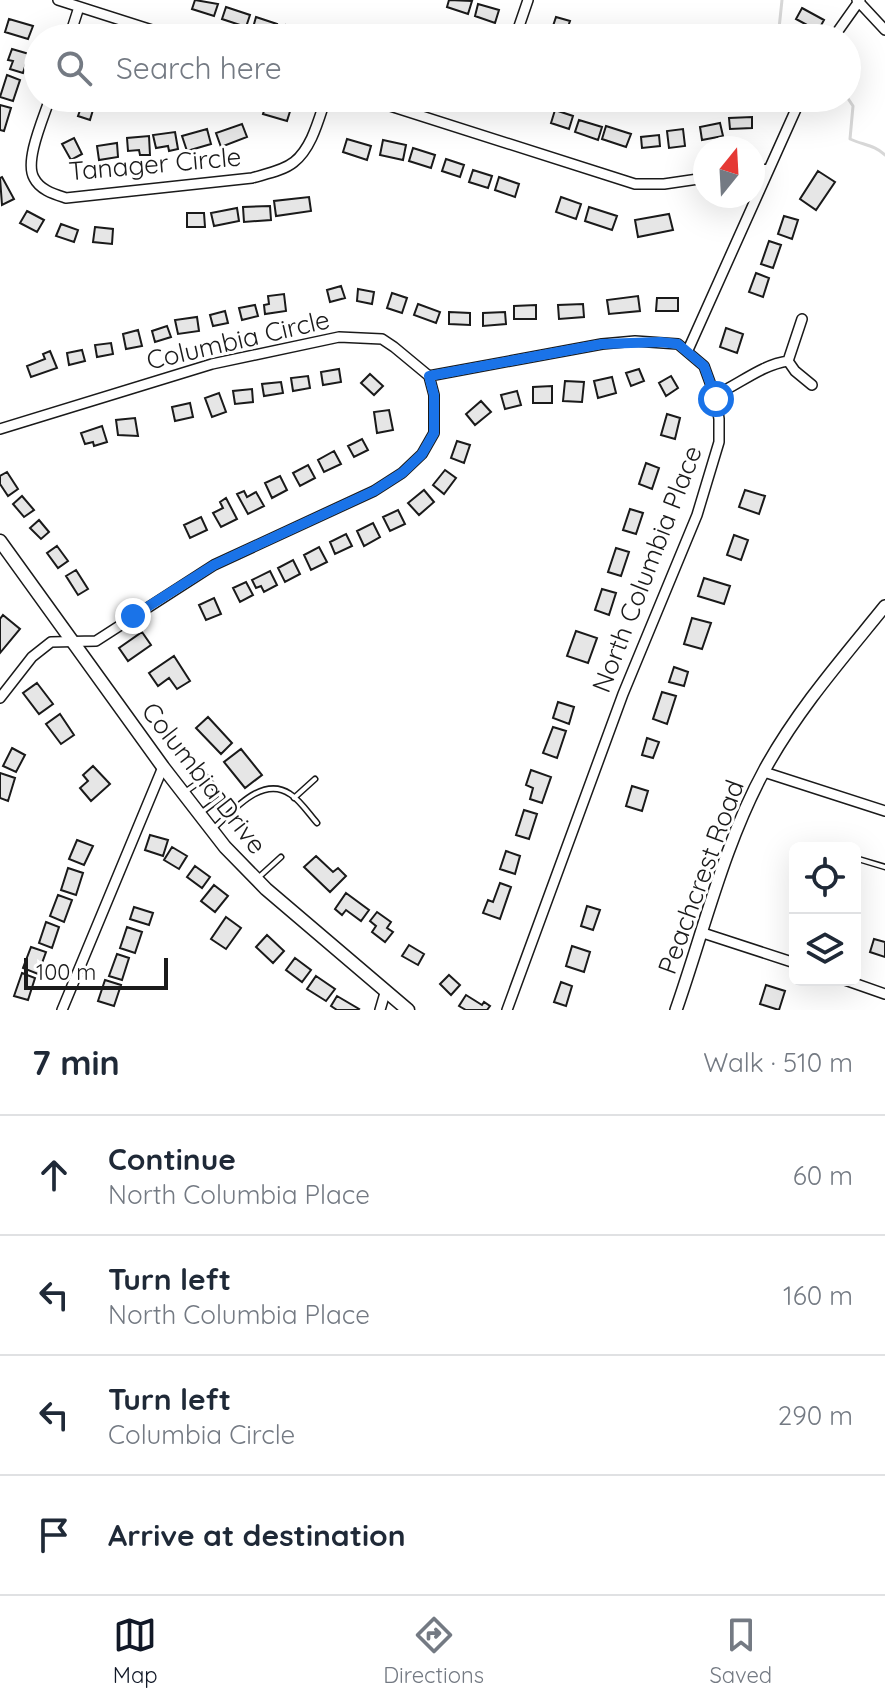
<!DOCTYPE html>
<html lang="en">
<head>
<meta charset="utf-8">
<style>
  body { margin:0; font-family:Quicksand,sans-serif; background:#f2f2f3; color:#1f2937 }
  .controls { position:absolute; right:24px; bottom:24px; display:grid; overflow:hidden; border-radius:12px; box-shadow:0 8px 32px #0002 }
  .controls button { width:72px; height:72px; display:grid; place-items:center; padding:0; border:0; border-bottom:2px solid #e0e1e3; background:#fff; color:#1f2937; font:40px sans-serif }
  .compass { position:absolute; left:693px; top:136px; width:72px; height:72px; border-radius:50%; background:#fff; box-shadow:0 8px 32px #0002; rotate:18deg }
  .scale { position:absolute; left:24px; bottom:20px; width:144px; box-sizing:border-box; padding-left:8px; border:4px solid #1a1a1a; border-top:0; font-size:22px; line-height:28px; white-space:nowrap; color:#1a1a1a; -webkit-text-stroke:6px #fff; paint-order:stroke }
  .stop { position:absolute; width:24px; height:24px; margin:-18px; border:6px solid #1a73e8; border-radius:50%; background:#fff }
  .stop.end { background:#1a73e8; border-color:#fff; box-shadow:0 2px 8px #0008 }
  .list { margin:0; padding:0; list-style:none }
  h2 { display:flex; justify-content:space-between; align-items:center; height:104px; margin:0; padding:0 32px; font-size:34px }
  h2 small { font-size:26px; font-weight:400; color:#747a83 }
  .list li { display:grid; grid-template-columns:52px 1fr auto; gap:24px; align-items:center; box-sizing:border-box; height:120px; padding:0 32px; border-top:2px solid #e0e1e3 }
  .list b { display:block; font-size:30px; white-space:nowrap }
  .list p { margin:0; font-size:26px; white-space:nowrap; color:#747a83 }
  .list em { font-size:26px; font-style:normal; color:#747a83 }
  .icon { flex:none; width:44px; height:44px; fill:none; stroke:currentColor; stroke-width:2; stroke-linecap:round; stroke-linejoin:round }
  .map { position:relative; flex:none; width:885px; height:1010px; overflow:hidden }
  .search { position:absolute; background:#fff; box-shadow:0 8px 32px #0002; left:24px; right:24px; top:24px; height:88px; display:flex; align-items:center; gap:20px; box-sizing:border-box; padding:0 28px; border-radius:44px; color:#747a83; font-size:30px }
  .sheet { height:584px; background:#fff }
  nav { display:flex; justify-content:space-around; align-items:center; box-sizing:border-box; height:112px; border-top:2px solid #e0e1e3; background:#fff; font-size:22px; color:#747a83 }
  nav a { display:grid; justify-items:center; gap:4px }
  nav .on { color:#111827 }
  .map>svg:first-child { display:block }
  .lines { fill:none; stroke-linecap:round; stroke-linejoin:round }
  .stream { stroke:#d7d7d7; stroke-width:3 }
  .building { fill:#e6e6e6; stroke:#1a1a1a; stroke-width:2 }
  .service-casing { stroke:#1a1a1a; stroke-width:7 }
  .minor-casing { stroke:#1a1a1a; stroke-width:12 }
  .tertiary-casing { stroke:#1a1a1a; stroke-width:14 }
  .secondary-casing { stroke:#1a1a1a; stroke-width:15 }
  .service { stroke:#fff; stroke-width:4 }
  .minor { stroke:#fff; stroke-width:9 }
  .tertiary { stroke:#fff; stroke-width:11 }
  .secondary { stroke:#fff; stroke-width:12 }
  .route { stroke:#1a73e8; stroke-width:10 }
  .labels { text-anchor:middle; stroke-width:6; stroke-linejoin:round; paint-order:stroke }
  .street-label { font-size:26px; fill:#1a1a1a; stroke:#fff }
</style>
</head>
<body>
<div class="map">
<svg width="885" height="1010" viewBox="0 0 885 1010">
  <rect width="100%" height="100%" fill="#fff"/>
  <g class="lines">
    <path class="stream" d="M778,38L782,0
      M847,97L853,106L850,139C863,145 875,145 885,155"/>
  </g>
  <path class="building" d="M195,0L218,4L214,16L192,9Z
    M449,0L472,1L468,14L447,7Z
    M478,4L499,10L495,23L475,16Z
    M226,7L250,15L246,27L222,19Z
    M802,8L824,20L818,31L796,19Z
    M256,17L277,24L273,38L252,31Z
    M556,17L570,21L564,38H549Z
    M9,19L33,26L28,39L5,32Z
    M286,25L307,32L305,38H282Z
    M12,49L29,54L23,73L10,69L13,61L8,60Z
    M7,75L20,80L13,101L0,97Z
    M268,98L292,105L287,121L263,114Z
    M488,98H511L508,109L487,102Z
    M84,99L95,103L90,120L78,116Z
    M0,105L11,108L4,131L0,130Z
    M555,110L573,116L569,129L551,123Z
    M752,117V128L730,129L729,118Z
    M579,120L602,127L598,140L575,132Z
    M720,123L723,136L702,140L700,127Z
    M242,124L247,137L221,147L216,133Z
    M606,126L631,134L626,147L602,139Z
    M207,129L211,144L187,151L182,136Z
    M683,129L685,146L669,148L667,131Z
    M175,132L178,149L169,151L168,146L156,148L153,135Z
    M659,135L660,146L642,148L641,137Z
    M149,136L150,155H140L139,150L128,151L127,138Z
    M74,138L82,154L71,160L62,144Z
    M347,139L371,146L367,160L343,152Z
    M383,140L406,145L403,160L380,155Z
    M117,143L118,157L99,160L97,146Z
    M413,148L435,155L431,168L409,161Z
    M446,159L464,165L460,177L442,171Z
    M473,170L492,176L488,188L469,182Z
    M818,171L835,182L816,210L800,199Z
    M2,177L14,199L2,205L0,178Z
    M499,177L519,184L515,197L495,190Z
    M309,197L311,211L276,216L274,201Z
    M561,197L581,204L576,219L556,212Z
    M270,206L271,220L244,222L243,207Z
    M589,207L617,216L612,230L585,221Z
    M237,208L239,221L214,226L211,213Z
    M27,211L44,220L37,232L20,223Z
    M187,213H204L205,227H187Z
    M669,214L673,230L638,237L635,220Z
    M784,216L798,220L792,239L778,234Z
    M61,224L78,230L74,242L56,236Z
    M95,227L113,229L112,244L93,242Z
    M769,241L781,245L773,268L761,264Z
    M756,273L769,278L763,297L749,292Z
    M341,286L345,298L330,302L327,290Z
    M358,289L374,292L372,304L357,301Z
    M392,293L407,298L402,313L387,308Z
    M284,294L286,311L265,314L264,305L269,304L268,296Z
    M638,296L640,311L609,314L607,300Z
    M657,298H678V311H656Z
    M418,304L440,312L436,323L414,315Z
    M583,304L584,317L559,319L558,305Z
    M255,305L258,316L242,320L239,308Z
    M536,305V319H514V306Z
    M225,311L228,323L213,326L210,315Z
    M449,312L470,313V325L449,324Z
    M505,312L506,324L483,326V313Z
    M197,317L199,331L178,334L175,320Z
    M167,326L171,337L155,342L152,331Z
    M726,328L743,334L737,353L720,347Z
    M138,330L142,346L126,349L123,334Z
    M111,343L113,354L97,357L95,345Z
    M82,350L85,361L69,365L67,353Z
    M50,351L57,368L31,377L27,366L45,359L43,354Z
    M339,369L341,382L323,385L321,372Z
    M639,369L644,381L631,386L626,373Z
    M370,374L383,386L374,395L361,383Z
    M308,376L310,388L293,391L291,378Z
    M671,376L678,388L666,396L659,383Z
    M612,377L616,393L598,398L594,381Z
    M565,381L584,382L582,402L563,401Z
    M281,382L283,393L264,396L262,384Z
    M552,386V403H533V387Z
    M252,389L253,402L235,404L233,391Z
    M517,391L521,405L505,409L501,395Z
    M219,393L226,412L212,417L205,398Z
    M481,401L491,412L475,425L466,414Z
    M190,403L193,417L175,421L172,407Z
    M389,410L393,430L377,433L374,412Z
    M667,414L680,418L675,439L661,435Z
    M135,418L138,436L118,435L116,420Z
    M102,426L107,442L94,446L93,442L85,444L81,433Z
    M362,439L368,450L354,457L348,446Z
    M457,441L470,445L464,463L451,458Z
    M334,451L341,464L324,472L318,460Z
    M646,463L659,468L652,489L639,484Z
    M308,465L315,478L300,486L293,473Z
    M445,470L456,478L444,494L433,485Z
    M7,472L18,489L8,496L0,484V476Z
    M280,476L287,490L272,498L265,483Z
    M424,490L434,502L419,515L408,503Z
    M745,490L765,496L759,514L739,507Z
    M244,491L247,497L256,492L264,506L248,514L237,494Z
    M22,496L34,510L24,517L13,504Z
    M226,498L237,519L221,527L213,513L223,508L220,502Z
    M630,509L643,513L636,534L623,530Z
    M398,510L405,524L390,531L383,517Z
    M201,517L207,530L190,538L184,525Z
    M39,520L49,532L41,539L30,528Z
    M373,523L380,537L364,546L357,531Z
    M346,534L352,546L335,554L330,542Z
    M734,535L748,540L741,560L727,555Z
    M57,546L68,561L58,568L47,553Z
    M319,547L327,562L311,570L304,555Z
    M616,548L629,552L621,576L608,572Z
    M293,560L300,574L285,582L278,568Z
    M76,570L88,589L78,595L66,576Z
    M270,571L277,585L264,592L261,586L256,588L252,580Z
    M704,578L730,586L724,604L698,596Z
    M246,582L253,595L240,602L233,588Z
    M602,589L616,593L609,615L595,610Z
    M214,598L221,614L206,620L199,605Z
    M3,615L20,629L0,653V619Z
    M692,618L711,623L702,649L684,644Z
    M576,631L597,638L588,663L567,656Z
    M142,632L151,645L128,661L119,648Z
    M174,656L190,681L177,689L169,678L158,686L149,673Z
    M674,667L688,672L684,686L669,682Z
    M37,683L53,704L39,714L23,693Z
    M662,692L676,696L667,724L653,719Z
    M558,702L574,707L569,724L553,718Z
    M60,714L74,735L61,744L46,724Z
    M208,717L232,743L221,754L196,728Z
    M553,727L566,731L557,758L543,753Z
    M647,738L659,742L653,758L642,755Z
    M12,748L25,755L16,772L3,766Z
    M241,749L262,775L245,788L224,762Z
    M93,766L110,784L91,801L80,788L88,781L83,775Z
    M531,770L551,777L542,803L530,799L533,788L526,785Z
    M0,773L15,778L8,801L0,798Z
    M632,786L648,791L642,811L626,806Z
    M524,810L537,814L529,839L516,835Z
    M150,835L168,840L163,856L145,850Z
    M77,840L93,846L84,865L69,859Z
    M172,847L187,856L179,869L164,860Z
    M506,851L520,856L515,874L500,869Z
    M316,856L333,872L338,868L346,876L330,892L304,867Z
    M195,866L210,877L202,888L187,877Z
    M68,868L83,873L76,895L61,890Z
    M500,883L511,887L500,919L483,913L488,900L493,902Z
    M214,885L228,896L215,912L201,901Z
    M346,893L369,910L361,921L346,910L342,915L335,909Z
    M58,895L72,900L64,922L50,916Z
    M587,906L600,910L593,930L581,926Z
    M134,907L153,913L149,925L130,919Z
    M377,912L391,922L387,928L393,932L385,942L372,932L376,926L370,921Z
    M226,917L241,928L226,949L211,939Z
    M46,922L59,927L52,948L39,943Z
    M127,927L142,932L135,953L120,948Z
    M267,935L284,951L273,963L256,947Z
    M874,939L885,942V957L870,952Z
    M409,945L424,954L418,965L402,956Z
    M572,946L590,952L584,972L566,966Z
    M31,947L46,952L38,974L23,968Z
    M117,954L129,958L122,980L109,976Z
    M295,958L311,970L302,982L286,970Z
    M22,973L35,978L28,1000L14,996Z
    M449,975L460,985L451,995L440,984Z
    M316,976L335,989L326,1001L307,989Z
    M105,980L121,985L114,1006L98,1001Z
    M561,982L572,986L566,1006L554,1002Z
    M766,985L785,991L779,1010L760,1004Z
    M466,995L482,1005L484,1002L490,1006L487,1010H466L459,1006Z
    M337,996L359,1009L358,1010H337L331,1006Z"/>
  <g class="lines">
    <defs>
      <path id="service" d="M185,792L206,777L222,797L202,812
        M294,798L315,779
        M214,828C233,811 262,775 290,794C300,800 309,814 317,823
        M819,848H821
        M855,858L885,867
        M259,877L281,857"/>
      <path id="minor" d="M58,0L177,38
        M857,0L885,30
        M69,38L79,7
        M515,38L528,0
        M833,38L860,0
        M50,98C44,117 24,161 34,178C40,190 54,194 66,198L252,178C265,174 283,171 294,162C312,148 319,118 326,98
        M365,98L635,184H664L705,178
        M753,171L769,169
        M688,350L801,98
        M788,361L802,319
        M429,376L602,344L635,341L678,344L704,366L716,399L719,419V442L697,515L623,694L507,1010
        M715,395C740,384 761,365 788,361L795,371L812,385
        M0,429L212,364L339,337L382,339L394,347L429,376L434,395V433L422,454L402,473L374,491L214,565L96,641L51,642L32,657L0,698
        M764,772L885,811
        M703,933L795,963
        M845,980L885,994
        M62,1010L163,767
        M380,1010L385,993"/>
      <path id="tertiary" d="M676,1010C704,930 724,844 765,769C798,709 843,658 885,606"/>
      <path id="secondary" d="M0,541L163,767L225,847L266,889L408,1010"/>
    </defs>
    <use href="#service" class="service-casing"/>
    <use href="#minor" class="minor-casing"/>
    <use href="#tertiary" class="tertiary-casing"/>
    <use href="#secondary" class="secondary-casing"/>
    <use href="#service" class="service"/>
    <use href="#minor" class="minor"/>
    <use href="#tertiary" class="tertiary"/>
    <use href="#secondary" class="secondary"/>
  </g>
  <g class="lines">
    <path class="route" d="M133,616L214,565L374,491L402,473L422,454L434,433V395L429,376L602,344L660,342L678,344L704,366L716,399"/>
  </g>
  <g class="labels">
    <g class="street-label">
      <text transform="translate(155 164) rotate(-5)" y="9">Tanager Circle</text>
      <text transform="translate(238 340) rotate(-13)" y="9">Columbia Circle</text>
      <text transform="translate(647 569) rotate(-69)" y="9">North Columbia Place</text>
      <text transform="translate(204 778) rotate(52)" y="9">Columbia Drive</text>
      <text transform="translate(701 877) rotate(-70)" y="9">Peachcrest Road</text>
    </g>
  </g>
</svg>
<div class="controls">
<button><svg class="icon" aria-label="locate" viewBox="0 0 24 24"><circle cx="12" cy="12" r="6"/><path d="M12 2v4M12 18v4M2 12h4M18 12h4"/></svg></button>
<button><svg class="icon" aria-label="layers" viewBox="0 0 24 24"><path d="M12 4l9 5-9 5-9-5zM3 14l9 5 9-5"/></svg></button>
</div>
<svg class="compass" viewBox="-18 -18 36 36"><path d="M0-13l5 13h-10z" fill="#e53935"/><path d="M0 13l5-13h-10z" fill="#747a83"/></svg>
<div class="scale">100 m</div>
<div class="stop" style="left:716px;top:399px"></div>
<div class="stop end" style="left:133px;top:616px"></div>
<div class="search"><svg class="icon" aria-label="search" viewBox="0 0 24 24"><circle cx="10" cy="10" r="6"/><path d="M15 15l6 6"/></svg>Search here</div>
</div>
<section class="sheet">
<h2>7 min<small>Walk · 510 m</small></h2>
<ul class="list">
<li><svg class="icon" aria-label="ahead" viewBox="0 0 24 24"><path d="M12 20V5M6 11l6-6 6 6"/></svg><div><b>Continue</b><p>North Columbia Place</p></div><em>60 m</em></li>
<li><svg class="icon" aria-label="left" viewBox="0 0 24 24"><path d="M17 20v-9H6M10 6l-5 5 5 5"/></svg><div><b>Turn left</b><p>North Columbia Place</p></div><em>160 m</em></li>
<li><svg class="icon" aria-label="left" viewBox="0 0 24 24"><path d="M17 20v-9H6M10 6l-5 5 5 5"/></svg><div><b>Turn left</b><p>Columbia Circle</p></div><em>290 m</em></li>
<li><svg class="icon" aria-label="arrive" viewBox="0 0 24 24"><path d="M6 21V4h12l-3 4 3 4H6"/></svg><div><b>Arrive at destination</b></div></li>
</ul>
</section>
<nav>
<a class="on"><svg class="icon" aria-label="map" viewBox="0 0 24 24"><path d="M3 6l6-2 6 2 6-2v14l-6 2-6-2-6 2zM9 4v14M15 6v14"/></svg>Map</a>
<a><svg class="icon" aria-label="directions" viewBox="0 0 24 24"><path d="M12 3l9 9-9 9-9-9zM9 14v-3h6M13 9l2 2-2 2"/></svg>Directions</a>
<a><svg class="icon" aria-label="saved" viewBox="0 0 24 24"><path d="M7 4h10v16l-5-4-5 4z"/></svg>Saved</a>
</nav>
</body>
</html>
